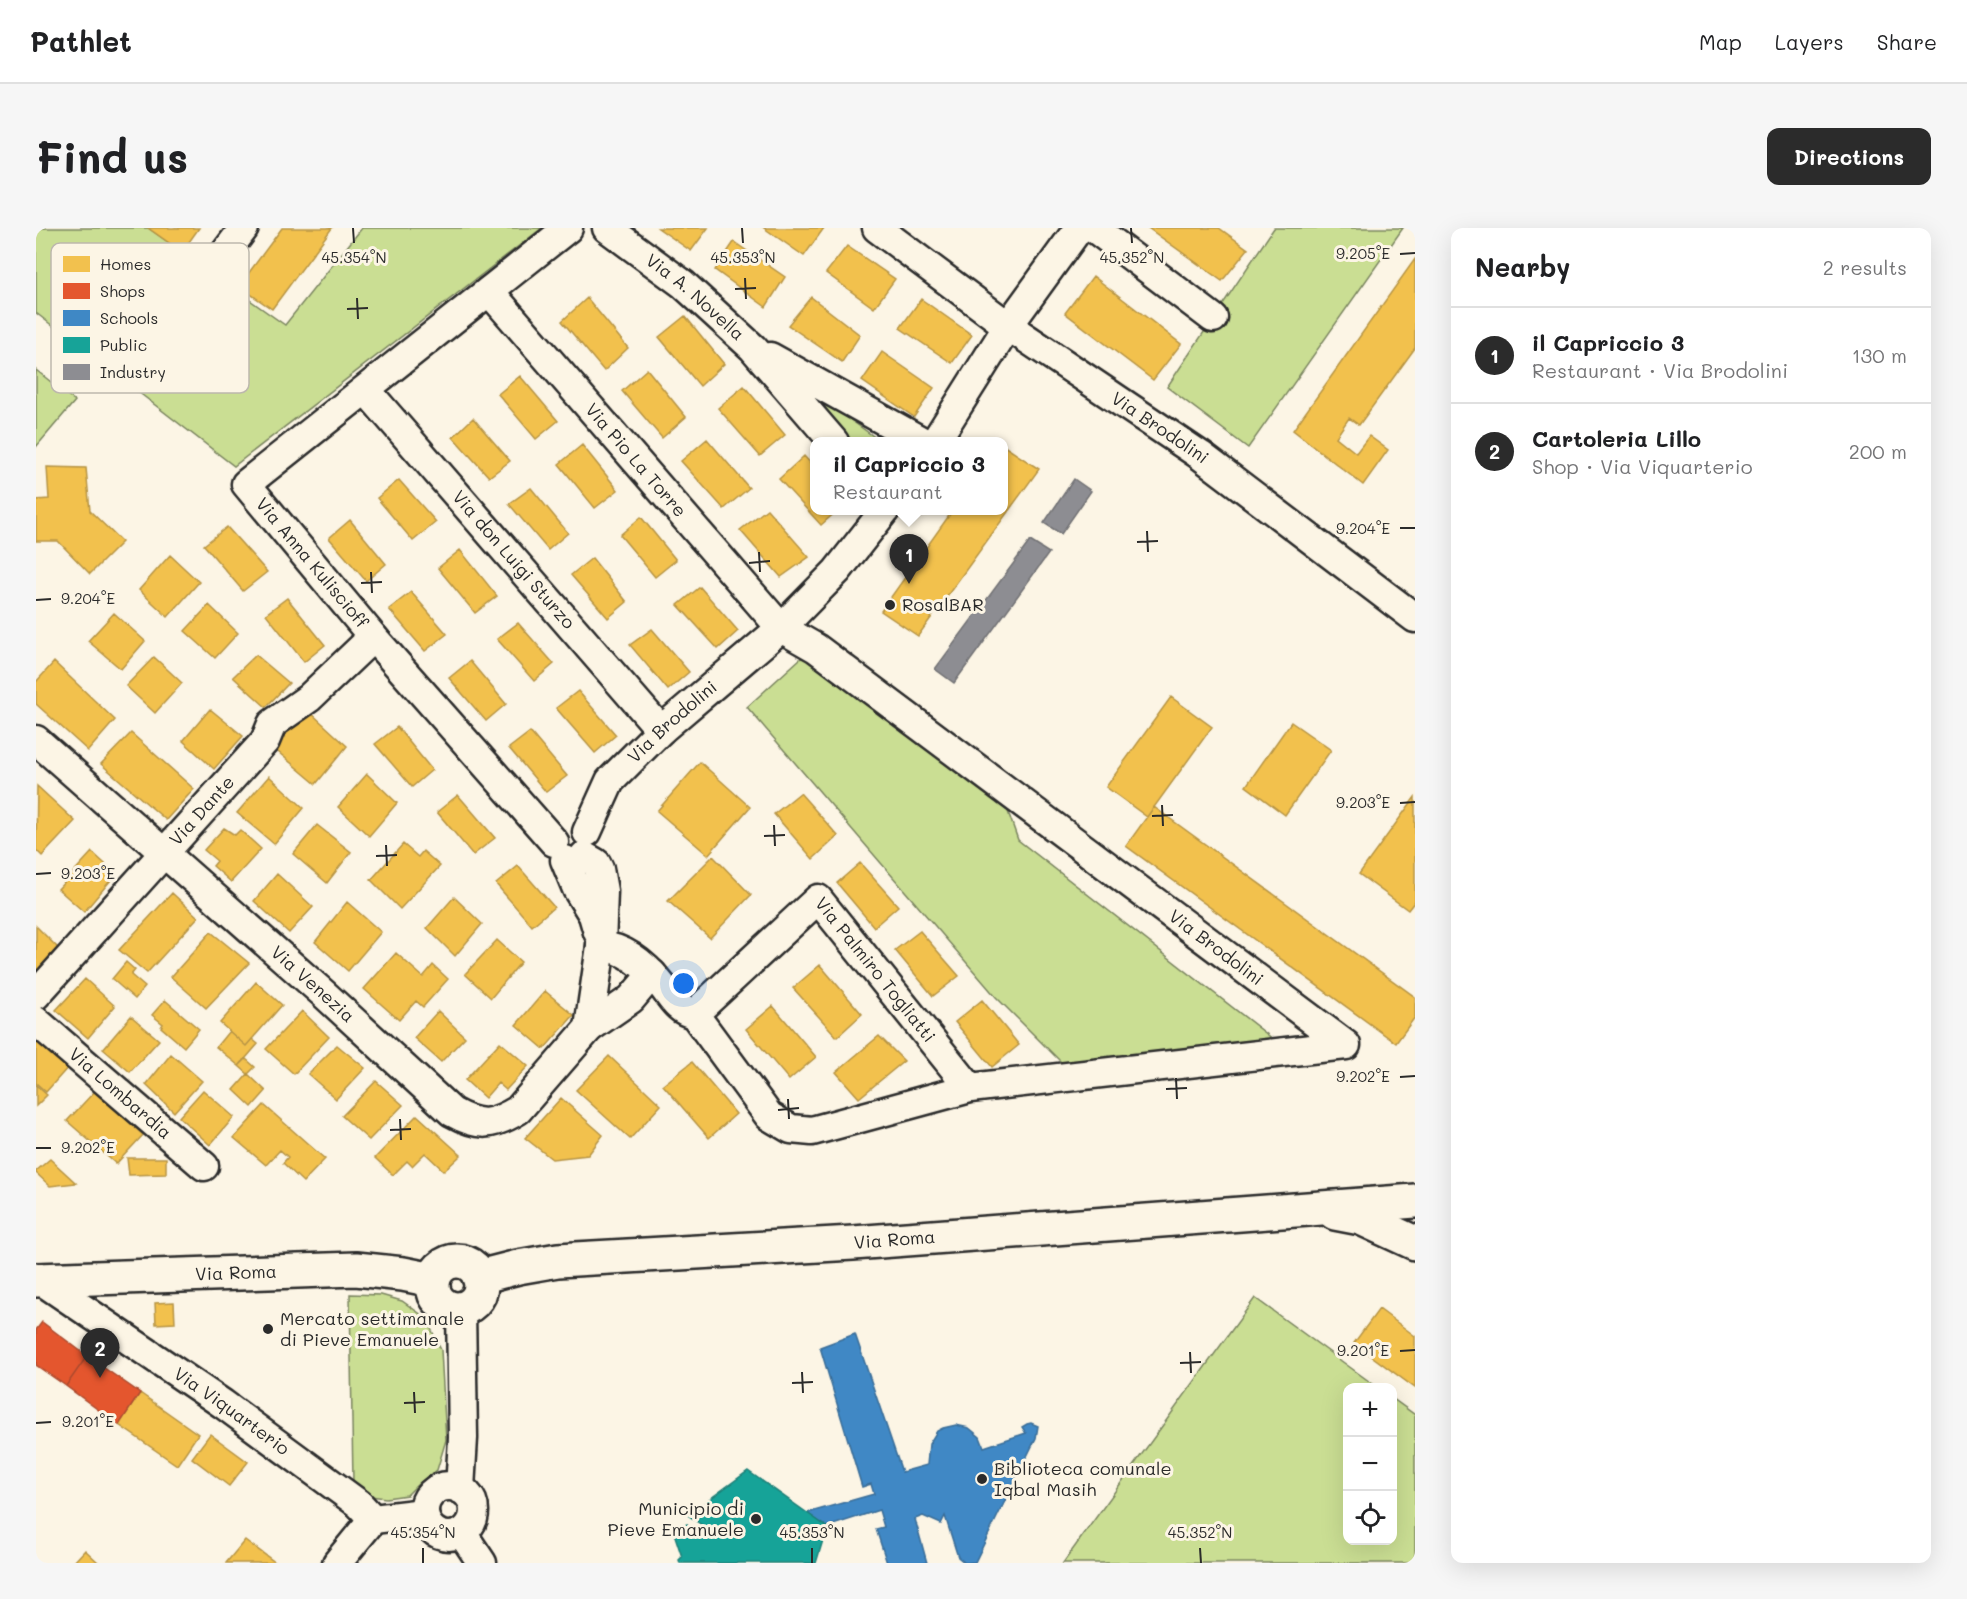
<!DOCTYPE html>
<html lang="en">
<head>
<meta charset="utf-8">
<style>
  body { margin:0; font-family:Mali,sans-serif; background:#f6f6f6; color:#202124 }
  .controls { position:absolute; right:18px; bottom:18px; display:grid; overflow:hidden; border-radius:12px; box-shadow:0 6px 24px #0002 }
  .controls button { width:54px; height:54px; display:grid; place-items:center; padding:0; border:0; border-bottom:2px solid #e0e0e0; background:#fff; color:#202124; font:30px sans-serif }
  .you { position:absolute; left:648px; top:756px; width:21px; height:21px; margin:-15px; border:4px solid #fff; border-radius:50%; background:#1a73e8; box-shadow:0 0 0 9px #1a73e833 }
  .badge { display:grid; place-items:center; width:39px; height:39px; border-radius:50%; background:#2b2b2b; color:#fff; font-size:20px; font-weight:700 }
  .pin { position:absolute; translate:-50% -50px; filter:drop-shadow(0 2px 3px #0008) }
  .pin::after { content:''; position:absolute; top:32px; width:21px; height:18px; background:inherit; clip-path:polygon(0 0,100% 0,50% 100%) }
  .popup { position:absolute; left:774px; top:209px; width:198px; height:78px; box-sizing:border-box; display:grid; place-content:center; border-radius:12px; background:#fff; filter:drop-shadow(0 2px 4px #0005); font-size:20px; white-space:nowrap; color:#757577 }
  .popup b { font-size:22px; color:#202124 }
  .popup::after { content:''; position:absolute; left:50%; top:100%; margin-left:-12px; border:12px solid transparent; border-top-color:#fff }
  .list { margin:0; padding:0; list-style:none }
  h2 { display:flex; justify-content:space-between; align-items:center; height:78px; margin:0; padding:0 24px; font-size:26px }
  h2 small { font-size:20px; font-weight:400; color:#757577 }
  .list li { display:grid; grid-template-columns:39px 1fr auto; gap:18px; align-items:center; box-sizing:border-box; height:96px; padding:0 24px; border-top:2px solid #e0e0e0 }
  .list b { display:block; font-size:22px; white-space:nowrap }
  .list p { margin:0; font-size:20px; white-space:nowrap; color:#757577 }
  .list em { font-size:20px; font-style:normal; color:#757577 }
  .icon { flex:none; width:33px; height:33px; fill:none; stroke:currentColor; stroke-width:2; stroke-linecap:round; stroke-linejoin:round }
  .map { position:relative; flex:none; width:1379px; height:1335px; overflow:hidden; border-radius:12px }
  header { display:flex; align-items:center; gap:36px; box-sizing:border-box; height:84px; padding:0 30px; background:#fff; border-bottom:2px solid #e0e0e0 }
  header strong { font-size:28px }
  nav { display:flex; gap:33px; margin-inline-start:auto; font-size:21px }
  .intro { display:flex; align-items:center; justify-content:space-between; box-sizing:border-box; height:144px; padding:0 36px }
  h1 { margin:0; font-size:42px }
  .button { padding:15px 27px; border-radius:12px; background:#2b2b2b; color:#fff; font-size:21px; font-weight:700 }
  main { display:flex; gap:36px; padding:0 36px }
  aside { flex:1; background:#fff; border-radius:12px; box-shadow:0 6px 24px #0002 }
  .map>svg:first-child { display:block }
  .green { fill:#cade93; stroke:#7a845f; stroke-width:1.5 }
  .homes { fill:#f2c14e; stroke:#b69444; stroke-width:1.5 }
  .shops { fill:#e4572e; stroke:#ac4a2d; stroke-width:1.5 }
  .schools { fill:#3f88c5; stroke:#396c97; stroke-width:1.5 }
  .public { fill:#17a398; stroke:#1d7f77; stroke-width:1.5 }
  .industry { fill:#8d8d92; stroke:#707073; stroke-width:1.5 }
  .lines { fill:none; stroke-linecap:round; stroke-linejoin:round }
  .street-casing { stroke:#2b2b2b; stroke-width:33 }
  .secondary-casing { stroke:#2b2b2b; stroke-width:38 }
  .street { stroke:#fcf5e5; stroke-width:28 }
  .secondary { stroke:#fcf5e5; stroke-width:33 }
  .ticks { fill:none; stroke:#2b2b2b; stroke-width:2 }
  .poi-dot { fill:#2b2b2b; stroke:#fcf5e5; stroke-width:2 }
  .labels { text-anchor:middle; stroke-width:6; stroke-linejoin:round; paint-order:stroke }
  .street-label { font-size:18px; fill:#2b2b2b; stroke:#fcf5e5 }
  .poi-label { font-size:18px; fill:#2b2b2b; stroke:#fcf5e5; text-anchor:start }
  .key { fill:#fcf5e5; stroke:#bdb8ad; stroke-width:1.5 }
  .key-label { font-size:16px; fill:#2b2b2b }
  .ticks-label { font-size:15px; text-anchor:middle; fill:#2b2b2b; stroke:#fcf5e5; stroke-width:6; stroke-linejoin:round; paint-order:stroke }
</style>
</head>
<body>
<header>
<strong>Pathlet</strong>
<nav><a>Map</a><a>Layers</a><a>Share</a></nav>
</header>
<div class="intro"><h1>Find us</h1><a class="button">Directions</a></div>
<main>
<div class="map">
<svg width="1379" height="1335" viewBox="0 0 1379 1335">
  <rect width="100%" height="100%" fill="#fcf5e5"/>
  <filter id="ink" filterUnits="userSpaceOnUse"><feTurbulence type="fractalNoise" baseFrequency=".0167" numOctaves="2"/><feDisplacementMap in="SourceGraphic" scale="12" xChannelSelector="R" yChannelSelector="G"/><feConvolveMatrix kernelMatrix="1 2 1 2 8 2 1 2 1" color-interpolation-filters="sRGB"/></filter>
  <g filter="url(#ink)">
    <path class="green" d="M0,0H112L249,97L326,0H506L198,238L0,85Z
      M1238,0H1367L1212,220L1131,159Z
      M0,142L39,173L0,219Z
      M756,150L844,213H813Z
      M765,430L782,434L969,575L982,612L1237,811L1027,836L960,769L711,479Z
      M314,1066L345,1067L366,1073L390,1090L405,1122L410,1212L401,1242L382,1256L371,1267L350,1270L334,1268L317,1254Z
      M1219,1070L1341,1159L1312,1160V1312H1356L1357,1171L1379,1187V1335H1027Z"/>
    <path class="homes" d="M112,0H163L146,24Z
      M246,0H296L236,81L203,58Z
      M622,0H672L655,23Z
      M728,0H788L768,28Z
      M1112,0H1183L1212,21L1186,53Z
      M698,14L749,49L730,79L679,42Z
      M811,18L859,51L838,80L790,45Z
      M1379,31V120L1323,197L1313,190L1300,209L1320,225L1333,208L1352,222L1327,257L1257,202Z
      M1057,48L1145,116L1117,152L1029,85Z
      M775,69L824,107L806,134L752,97Z
      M551,70L592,120L568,143L526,93Z
      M885,71L936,107L916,135L864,100Z
      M649,88L688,136L664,158L623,109Z
      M846,124L898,160L878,189L826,153Z
      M611,141L650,189L626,210L586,163Z
      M484,148L522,193L500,211L462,166Z
      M708,158L749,207L724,228L682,180Z
      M437,190L474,233L453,249L417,209Z
      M671,211L713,260L688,281L645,233Z
      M546,217L582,262L559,280L523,236Z
      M968,218L1003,241L882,408L845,383L917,282H968Z
      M768,228L778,239V282H802L785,297L743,251Z
      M11,239L50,240L54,283L86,314L54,346L22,313H0V272L13,271Z
      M363,252L400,294L377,313L341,270Z
      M495,260L532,305L512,322L473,276Z
      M731,281L773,329L745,349L704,302Z
      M605,289L640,332L619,349L584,307Z
      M314,292L350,336L330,353L293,310Z
      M191,299L231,344L207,363L168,317Z
      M424,322L461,368L439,385L402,340Z
      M134,327L163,354L132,389L103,362Z
      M556,330L591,374L572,390L535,347Z
      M664,359L702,403L682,421L642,377Z
      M375,364L411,406L389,423L353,381Z
      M251,370L289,417L268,434L230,386Z
      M173,377L202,405L179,430L149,403Z
      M78,385L109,413L85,441L52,413Z
      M482,395L518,436L498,453L461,411Z
      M616,401L653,444L632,462L594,417Z
      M220,427L253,455L230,479L197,449Z
      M118,429L146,455L119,485L90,458Z
      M434,433L470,476L450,493L413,450Z
      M18,434L79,492L52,523L0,476V454Z
      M542,463L580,507L559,525L520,480Z
      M1135,469L1176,499L1111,589L1070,559Z
      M174,481L207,508L178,541L147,513Z
      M274,484L311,518L280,556L229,513Z
      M1255,494L1295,522L1249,587L1210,558Z
      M361,499L396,542L376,559L339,516Z
      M494,504L531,548L510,564L473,520Z
      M95,505L158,561L130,592L65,536Z
      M664,534L714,579L672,627L621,583Z
      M331,546L361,575L333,608L302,579Z
      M233,548L268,580L238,616L201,585Z
      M1,558L39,593L6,628L0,622Z
      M764,565L802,608L777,631L738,586Z
      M422,567L459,610L437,627L401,584Z
      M1379,569V673L1372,682L1323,646Z
      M1118,579L1379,769V789L1360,815L1090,618Z
      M281,597L315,624L291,655L257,626Z
      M188,600L199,607L204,602L225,621L195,654L177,638L181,633L168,622Z
      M367,616L382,629L387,623L404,638L364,681L335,652Z
      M56,624L80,646L48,684L22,661Z
      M677,628L715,667L674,710L632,673Z
      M824,635L862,678L838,699L801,655Z
      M482,638L518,679L496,698L460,656Z
      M241,646L277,679L253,705L218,673Z
      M136,665L162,689L111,745L83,722Z
      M418,669L446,696L419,728L391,700Z
      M311,674L345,704L312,743L279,714Z
      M0,698L23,721L2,744L0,742Z
      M884,703L923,748L897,768L859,722Z
      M175,704L213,735L170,780L135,749Z
      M461,712L485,734L455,770L429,746Z
      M360,725L387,749L397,737L412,751L387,779L380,773L363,792L328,761Z
      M90,734L99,742L95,747L109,759L99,771L76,751Z
      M784,737L826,786L801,809L757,760Z
      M49,751L79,778L52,810L20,782Z
      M220,754L246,777L210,818L184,795Z
      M509,763L538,787L508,821L480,797Z
      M129,772L163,801L148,819L125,799L127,796L116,787Z
      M946,772L983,817L956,839L919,794Z
      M737,778L780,829L753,852L710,801Z
      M266,783L293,809L258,846L230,821Z
      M402,783L429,809L405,834L378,810Z
      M95,788L123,812L94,844L67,821Z
      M193,803L210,818L216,811L222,816L203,838L180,819Z
      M843,808L868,833L823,870L800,844Z
      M2,810L33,838L10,864L0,855V812Z
      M464,814L492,838L470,862L462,855L449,870L429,852Z
      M301,817L329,840L300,871L272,846Z
      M135,826L166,853L138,884L110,857Z
      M573,828L625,877L594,911L540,862Z
      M210,831L219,839L212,846L203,838Z
      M656,834L700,886L673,910L627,857Z
      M212,846L230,863L216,879L198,862Z
      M340,853L367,877L333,912L306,888Z
      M0,857L11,867L0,878Z
      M167,862L198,889L174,917L143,889Z
      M59,863L107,907L80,936L31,893Z
      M525,870L567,907L552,927L516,931L489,910Z
      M228,877L289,931L267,954L247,935L252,929L244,922L230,937L198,910Z
      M381,887L425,927L408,943L389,925L376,938L371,933L357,947L339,930Z
      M91,930H130V946L93,947Z
      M14,931L40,955L14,958L0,945V943Z
      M138,1074L139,1095L120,1096L119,1075Z
      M1343,1081L1379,1108V1160L1318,1115Z
      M104,1165L162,1206L141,1237L83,1197Z
      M174,1206L212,1234L193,1258L156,1230Z
      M209,1312L240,1335H190Z
      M49,1322L63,1335H37Z"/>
    <path class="shops" d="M6,1094L51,1128L30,1158L0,1137V1102Z
      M51,1128L104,1165L83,1197L30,1158Z"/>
    <path class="schools" d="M819,1106L866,1244L891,1237L893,1216L901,1203L907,1200L920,1197L933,1200L944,1209L948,1219L990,1205L986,1199L991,1196L995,1195L1002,1198L1000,1210L939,1334L929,1335L922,1329L909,1288L905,1296L887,1288L879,1291L891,1335H851L840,1301L848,1299L843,1282L791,1299L771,1285L838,1266L835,1256L826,1259L784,1119Z"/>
    <path class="public" d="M712,1243L791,1299L780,1335H644L643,1332L646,1329L638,1305L651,1296L663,1305L671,1301L652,1287Z"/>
    <path class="industry" d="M1038,251L1055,263L1025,306L1008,295Z
      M994,313L1013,325L918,455L899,441Z"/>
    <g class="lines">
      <defs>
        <g id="street">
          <path id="s1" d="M571,0L647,56L717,120L798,214"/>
          <path d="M841,0L972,98L1043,0"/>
          <path d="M1058,0L1177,90"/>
          <path d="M178,40L208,0"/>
          <path id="s2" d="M453,63L745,400L780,420L1310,817L934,860L776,903L755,901L733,888L658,786C642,783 636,770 627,759C612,740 590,720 565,718"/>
          <path d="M734,129L887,214"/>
          <path id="s3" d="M330,162L625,502"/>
          <path id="s4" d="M899,214L972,98L1164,227L1379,390"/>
          <path id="s5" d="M0,512L288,766L416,884C443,899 456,898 482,882L553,800L565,718L567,663L563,641L560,635L548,628"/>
          <path id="s6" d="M551,604L574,553L625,502L745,400L801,343L849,282"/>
          <path d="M518,614L337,409L210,256L532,0"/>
          <path d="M529,632L541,661L557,687L562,704"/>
          <path id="s7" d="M0,767L229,513L236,496L273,470L337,409"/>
          <path id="s8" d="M658,786L782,671L934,860"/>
          <path id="s9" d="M0,793L168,938"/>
          <path d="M553,800L595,771L616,746"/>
          <path id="s10" d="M6,1053L187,1176L323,1276L337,1291"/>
          <circle cx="413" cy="1283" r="25"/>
          <path d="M424,1261L427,1210L425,1081"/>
          <path d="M337,1291L388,1285"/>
          <path d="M426,1305L446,1335"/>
          <path d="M301,1335L337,1291"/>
        </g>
        <g id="secondary">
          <path d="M1299,985L1325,990L1379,1015"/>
          <circle cx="421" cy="1057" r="24"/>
          <path id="s11" d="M443,1049L482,1039L522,1032L817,1015L1379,973"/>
          <path id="s12" d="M0,1052L320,1041L367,1046L397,1052"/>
        </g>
      </defs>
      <use href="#street" class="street-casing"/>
      <use href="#secondary" class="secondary-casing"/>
      <use href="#street" class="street"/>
      <use href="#secondary" class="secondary"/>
    </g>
  </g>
  <path class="ticks" d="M317,0L318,15M706,0L707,15M1095,0L1096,15M1364,26L1379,25M709,50L710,71M699,61L720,60M321,70L322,91M311,81L332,80M1364,300H1379M1111,303L1112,324M1101,314L1122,313M723,324L724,344M713,335L734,333M335,344L336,365M325,355L346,354M0,372L15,371M1364,575L1379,574M1126,577L1127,598M1116,588L1137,587M738,597L739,618M728,608L749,607M350,617L351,638M340,628L361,627M0,646L15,645M1364,849L1379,848M1140,850L1141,871M1130,861L1151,860M752,871L753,891M742,882L763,880M364,891L365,912M354,902L375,901M0,920H15M1364,1123L1379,1122M1154,1124L1155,1145M1144,1135L1165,1134M766,1144L767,1165M756,1155L777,1154M378,1164L379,1185M368,1175L389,1174M0,1195L15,1194M387,1320V1335M776,1320V1335M1164,1320L1165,1335"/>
  <g class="poi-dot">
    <circle cx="854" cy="377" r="6"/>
    <circle cx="232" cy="1101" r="6"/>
    <circle cx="946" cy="1251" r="6"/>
    <circle cx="720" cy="1291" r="6"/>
  </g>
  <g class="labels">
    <g class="street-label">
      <text dy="6" stroke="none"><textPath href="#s1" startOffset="112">Via A. Novella</textPath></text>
      <text dy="6" stroke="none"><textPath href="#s4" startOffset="320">Via Brodolini</textPath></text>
      <text dy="6" stroke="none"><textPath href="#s2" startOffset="224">Via Pio La Torre</textPath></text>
      <text dy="6" stroke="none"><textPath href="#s3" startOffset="225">Via don Luigi Sturzo</textPath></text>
      <text transform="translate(276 335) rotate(50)" y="6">Via Anna Kuliscioff</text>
      <text dy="6" stroke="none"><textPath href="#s6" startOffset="142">Via Brodolini</textPath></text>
      <text dy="6" stroke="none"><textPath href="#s7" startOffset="248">Via Dante</textPath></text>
      <text dy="6" stroke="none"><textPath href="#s2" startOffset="986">Via Brodolini</textPath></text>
      <text dy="6" stroke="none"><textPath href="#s8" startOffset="260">Via Palmiro Togliatti</textPath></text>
      <text dy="6" stroke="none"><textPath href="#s5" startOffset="369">Via Venezia</textPath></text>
      <text dy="6" stroke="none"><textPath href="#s9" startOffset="111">Via Lombardia</textPath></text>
      <text dy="6" stroke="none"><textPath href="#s11" startOffset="418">Via Roma</textPath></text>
      <text dy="6" stroke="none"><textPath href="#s12" startOffset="200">Via Roma</textPath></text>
      <text dy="6" stroke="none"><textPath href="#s10" startOffset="230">Via Viquarterio</textPath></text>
    </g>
    <g class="poi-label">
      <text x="866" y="383">RosalBAR</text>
      <text x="244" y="1097">Mercato settimanale<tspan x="244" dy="21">di Pieve Emanuele</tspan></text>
      <text x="958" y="1247">Biblioteca comunale<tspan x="958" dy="21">Iqbal Masih</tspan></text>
      <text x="708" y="1287" text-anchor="end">Municipio di<tspan x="708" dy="21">Pieve Emanuele</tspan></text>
    </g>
  </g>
  <rect x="15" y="15" width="198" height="150" rx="9" class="key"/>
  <rect x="27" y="28" width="27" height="16" fill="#f2c14e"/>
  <rect x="27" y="55" width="27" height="16" fill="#e4572e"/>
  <rect x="27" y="82" width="27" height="16" fill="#3f88c5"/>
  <rect x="27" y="109" width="27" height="16" fill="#17a398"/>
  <rect x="27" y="136" width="27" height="16" fill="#8d8d92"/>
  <g class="key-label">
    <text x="64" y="42">Homes</text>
    <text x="64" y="69">Shops</text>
    <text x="64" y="96">Schools</text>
    <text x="64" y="123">Public</text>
    <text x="64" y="150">Industry</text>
  </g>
  <g class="ticks-label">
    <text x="1327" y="31">9.205°E</text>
    <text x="318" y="35">45.354°N</text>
    <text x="707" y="35">45.353°N</text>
    <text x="1096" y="35">45.352°N</text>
    <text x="1327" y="306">9.204°E</text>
    <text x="52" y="376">9.204°E</text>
    <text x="1327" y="580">9.203°E</text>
    <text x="52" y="651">9.203°E</text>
    <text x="1327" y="854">9.202°E</text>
    <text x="52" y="925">9.202°E</text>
    <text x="1327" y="1128">9.201°E</text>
    <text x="52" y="1199">9.201°E</text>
    <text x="387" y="1310">45.354°N</text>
    <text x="776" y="1310">45.353°N</text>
    <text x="1164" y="1310">45.352°N</text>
  </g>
</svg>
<div class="controls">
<button>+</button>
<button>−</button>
<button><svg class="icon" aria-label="locate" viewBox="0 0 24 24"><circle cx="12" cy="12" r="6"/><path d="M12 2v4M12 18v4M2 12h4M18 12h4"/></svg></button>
</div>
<div class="you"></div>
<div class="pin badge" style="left:873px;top:356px">1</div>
<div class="popup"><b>il Capriccio 3</b>Restaurant</div>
<div class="pin badge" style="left:64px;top:1150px">2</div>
</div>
<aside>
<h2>Nearby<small>2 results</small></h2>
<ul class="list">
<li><span class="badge">1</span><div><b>il Capriccio 3</b><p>Restaurant · Via Brodolini</p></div><em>130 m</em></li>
<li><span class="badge">2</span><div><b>Cartoleria Lillo</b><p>Shop · Via Viquarterio</p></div><em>200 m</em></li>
</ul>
</aside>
</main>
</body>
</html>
